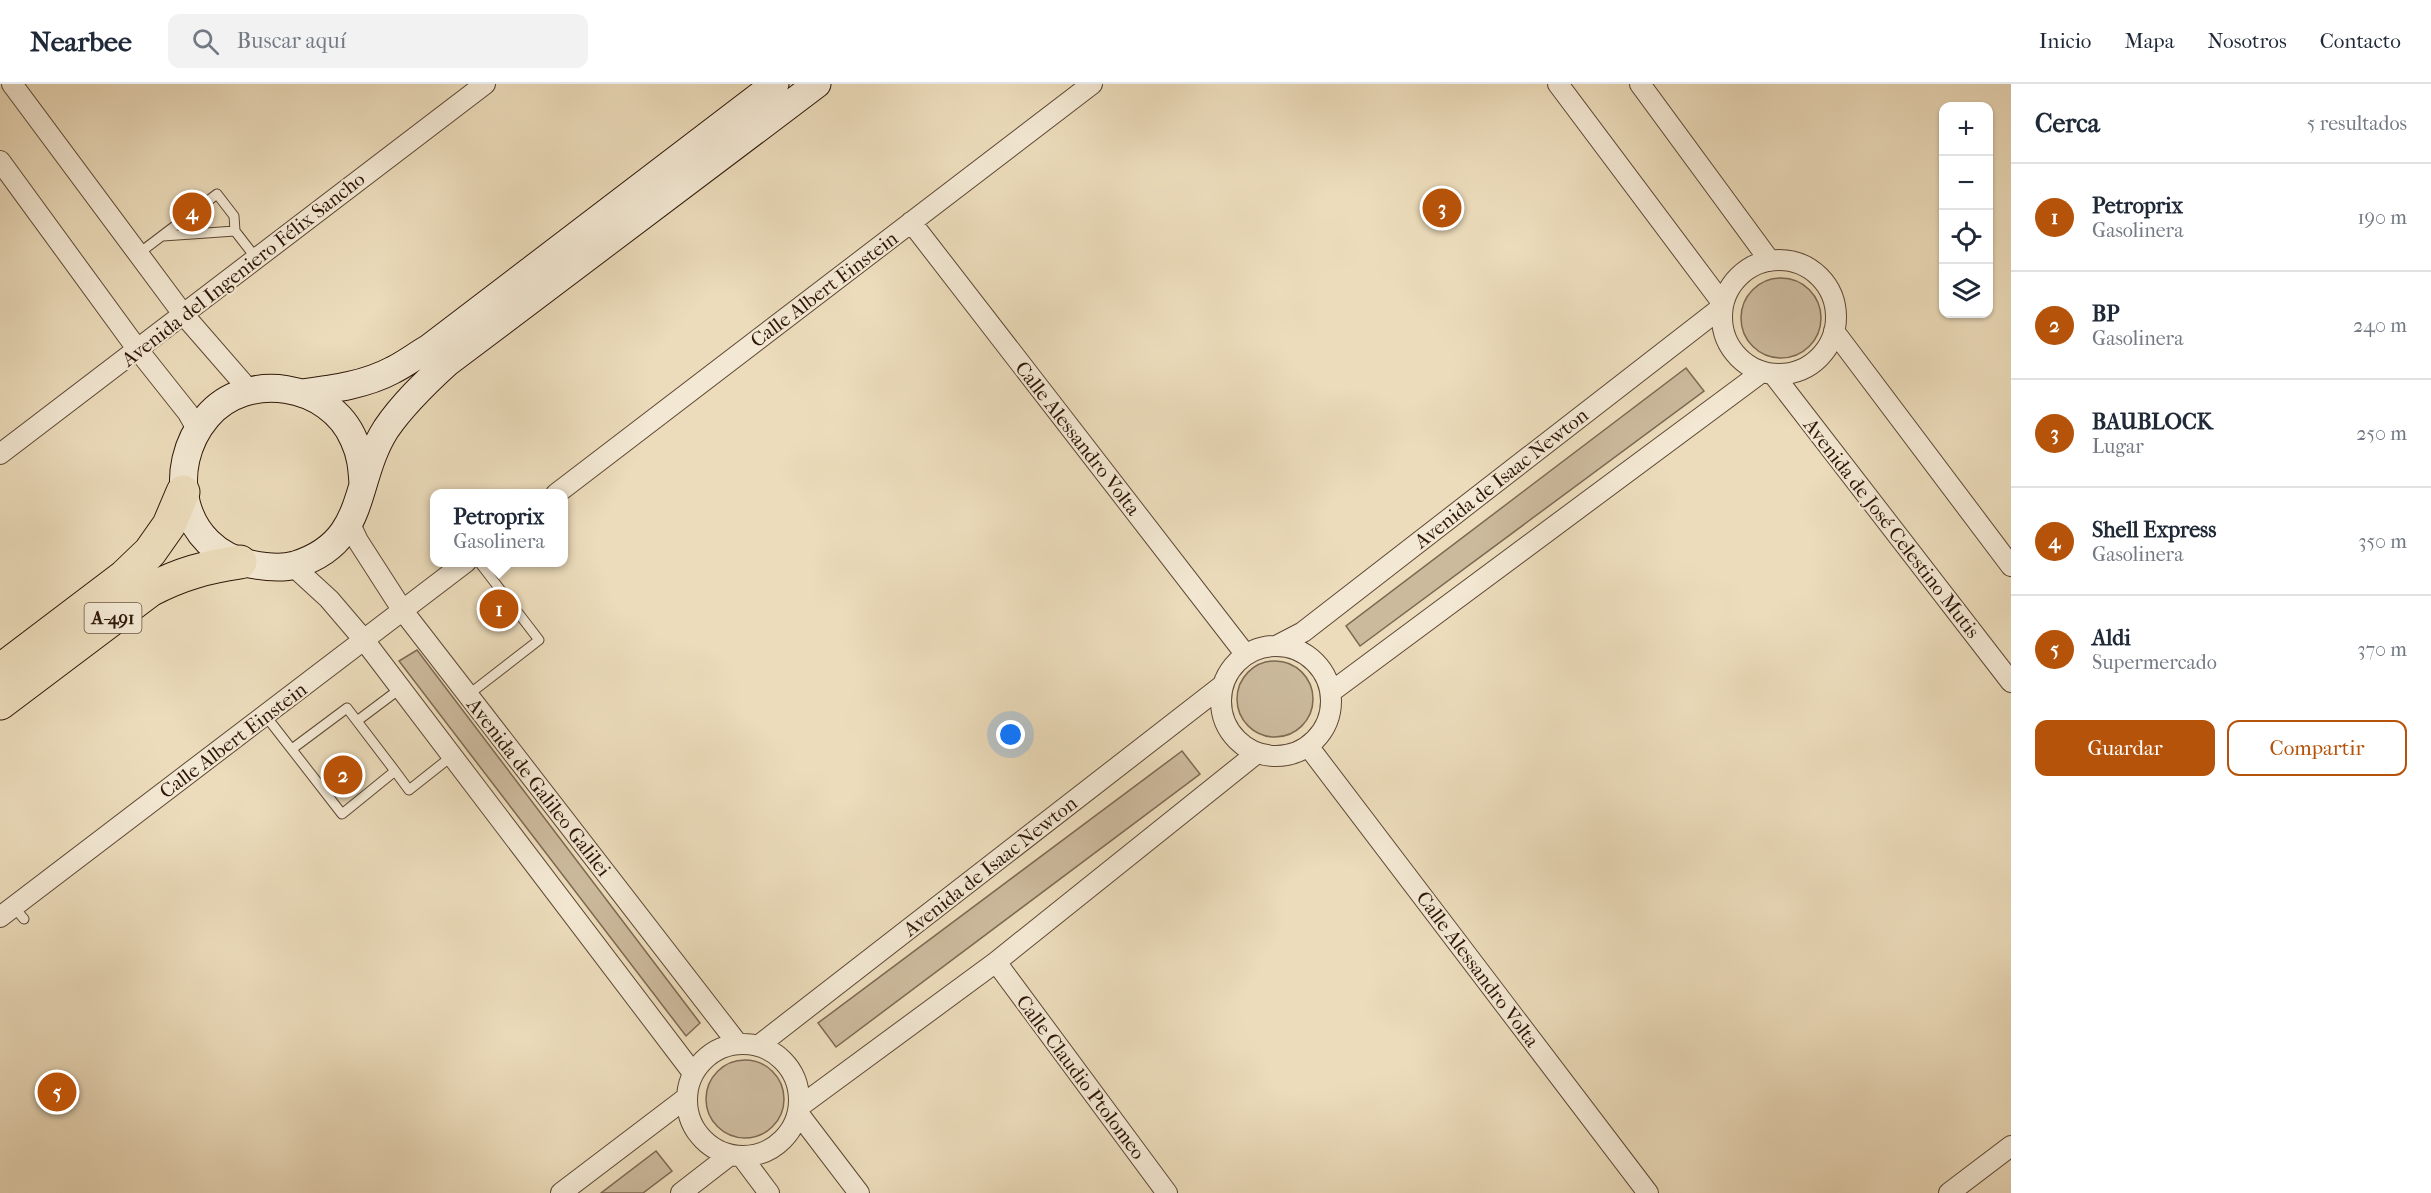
<!DOCTYPE html>
<html lang="es">
<head>
<meta charset="utf-8">
<style>
  body { margin:0; font-family:"IM FELL French Canon",serif; background:#f2f2f3; color:#1f2937 }
  .controls { position:absolute; right:18px; top:18px; display:grid; overflow:hidden; border-radius:12px; box-shadow:0 2px 4px #0004 }
  .controls button { width:54px; height:54px; display:grid; place-items:center; padding:0; border:0; border-bottom:2px solid #e0e1e3; background:#fff; color:#1f2937; font:30px sans-serif }
  .you { position:absolute; left:1011px; top:651px; width:21px; height:21px; margin:-15px; border:4px solid #fff; border-radius:50%; background:#1a73e8; box-shadow:0 0 0 9px #1a73e833 }
  .badge { display:grid; place-items:center; width:39px; height:39px; border-radius:50%; background:#b45309; color:#fff; font-size:20px; font-weight:700 }
  .pin { position:absolute; translate:-50% -50%; border:3px solid #fff; box-shadow:0 2px 6px #0006 }
  .popup { position:absolute; left:430px; top:405px; width:138px; height:78px; box-sizing:border-box; display:grid; place-content:center; border-radius:12px; background:#fff; filter:drop-shadow(0 2px 4px #0005); font-size:20px; white-space:nowrap; color:#747a83 }
  .popup b { font-size:22px; color:#1f2937 }
  .popup::after { content:''; position:absolute; left:50%; top:100%; margin-left:-12px; border:12px solid transparent; border-top-color:#fff }
  .list { margin:0; padding:0; list-style:none }
  h2 { display:flex; justify-content:space-between; align-items:center; height:78px; margin:0; padding:0 24px; font-size:26px }
  h2 small { font-size:20px; font-weight:400; color:#747a83 }
  .list li { display:grid; grid-template-columns:39px 1fr auto; gap:18px; align-items:center; box-sizing:border-box; height:108px; padding:0 24px; border-top:2px solid #e0e1e3 }
  .list b { display:block; font-size:22px; white-space:nowrap }
  .list p { margin:0; font-size:20px; white-space:nowrap; color:#747a83 }
  .list em { font-size:20px; font-style:normal; color:#747a83 }
  .actions { display:flex; gap:12px; padding:18px 24px }
  .actions a { flex:1; padding:14px 0; border:2px solid #b45309; border-radius:12px; text-align:center; font-size:21px; color:#b45309 }
  .actions .main { background:#b45309; color:#fff }
  .icon { flex:none; width:33px; height:33px; fill:none; stroke:currentColor; stroke-width:2; stroke-linecap:round; stroke-linejoin:round }
  .map { position:relative; flex:none; width:2011px; height:1109px; overflow:hidden }
  header { display:flex; align-items:center; gap:36px; box-sizing:border-box; height:84px; padding:0 30px; background:#fff; border-bottom:2px solid #e0e1e3 }
  header strong { font-size:28px }
  nav { display:flex; gap:33px; margin-inline-start:auto; font-size:21px }
  .search { width:420px; height:54px; background:#f2f2f3; display:flex; align-items:center; gap:15px; box-sizing:border-box; padding:0 21px; border-radius:12px; color:#747a83; font-size:22px }
  main { display:flex }
  aside { flex:1; background:#fff }
  .map>svg:first-child { display:block }
  .green { fill:#ccba9d; stroke:#7d6852; stroke-width:1.5 }
  .lines { fill:none; stroke-linecap:round; stroke-linejoin:round }
  .lane-casing { stroke:#5e4835; stroke-width:11 }
  .street-casing { stroke:#5e4835; stroke-width:22 }
  .secondary-casing { stroke:#2e1608; stroke-width:29 }
  .highway-casing { stroke:#2e1608; stroke-width:35 }
  .lane { stroke:#f3e8d3; stroke-width:9 }
  .street { stroke:#f3e8d3; stroke-width:20 }
  .secondary { stroke:#f3e8d3; stroke-width:27 }
  .highway { stroke:#ecdcbb; stroke-width:33 }
  .labels { text-anchor:middle; stroke-width:4.5; stroke-linejoin:round; paint-order:stroke }
  .shield { fill:#f3e8d3; stroke:#695545; stroke-width:1.5 }
  .shield-label { font-size:18px; font-weight:bold; fill:#2e1608 }
  .street-label { font-size:20px; fill:#2e1608; stroke:#f3e8d3 }
</style>
</head>
<body>
<header>
<strong>Nearbee</strong>
<div class="search"><svg class="icon" aria-label="search" viewBox="0 0 24 24"><circle cx="10" cy="10" r="6"/><path d="M15 15l6 6"/></svg>Buscar aquí</div>
<nav><a>Inicio</a><a>Mapa</a><a>Nosotros</a><a>Contacto</a></nav>
</header>
<main>
<div class="map">
<svg width="2011" height="1109" viewBox="0 0 2011 1109">
  <rect width="100%" height="100%" fill="#ecdcbb"/>
  <filter id="stains"><feTurbulence type="fractalNoise" baseFrequency=".00333" numOctaves="4"/><feColorMatrix values="0 0 0 0 .2 0 0 0 0 .09 0 0 0 0 .02 0 0 0 .5 -.17"/></filter>
  <radialGradient id="worn" r=".72"><stop offset=".6" stop-color="#630" stop-opacity="0"/><stop offset="1" stop-color="#630" stop-opacity=".3"/></radialGradient>
  <path class="green" d="M1741 234a40 40 0 1 1 80 0a40 40 0 1 1-80 0Z
    M1686,284L1704,307L1360,562L1346,542Z
    M417,566L700,939L686,952L399,577Z
    M1237 615a38 38 0 1 1 76 0a38 38 0 1 1-76 0Z
    M1182,667L1200,690L836,963L818,939Z
    M706 1015a39 39 0 1 1 78 0a39 39 0 1 1-78 0Z
    M656,1067L672,1087L643,1109H601Z"/>
  <g class="lines">
    <defs>
      <path id="lane" d="M163,152L235,147L256,174
        M138,170L217,110L234,132L235,147
        M468,611L539,556L479,478
        M265,631L342,730L395,687L347,624L292,665
        M357,637L401,604
        M395,687L409,706L452,672
        M13,822L24,835"/>
      <path id="street" d="M12,0L183,230L250,307
        M1558,0L1723,220
        M1640,0L1770,177
        M0,77L138,266L188,329L197,345
        M911,138L1246,571
        M1722 233a57 57 0 1 1 114 0a57 57 0 1 1-114 0Z
        M1834,247L2011,482
        M1773,290L2011,598
        M0,370L485,0
        M556,410L1092,0
        M350,440L358,457L403,527L738,960
        M293,482L329,515L364,556L693,989
        M1278,561L1303,548L1722,223
        M1221 617a55 55 0 1 1 110 0a55 55 0 1 1-110 0Z
        M1331,608L1762,288
        M1308,662L1648,1109
        M0,833L466,478
        M996,878L1167,1109
        M687 1016a56 56 0 1 1 112 0a56 56 0 1 1-112 0Z
        M758,962L1223,601
        M799,1023L996,878L1257,669
        M798,1029L859,1109
        M742,1073L769,1109
        M561,1109L686,1014
        M681,1109L730,1071
        M1949,1109L2011,1062"/>
      <path id="secondary" d="M302,309C333,305 365,301 393,286C405,280 417,271 429,264L775,0
        M363,400C362,384 361,371 354,356C330,299 246,286 207,333C164,384 181,465 250,480C265,483 281,485 295,481C369,458 352,398 386,345C403,320 425,299 447,279L817,0"/>
      <path id="highway" d="M0,587L124,493L150,468L169,441L183,408
        M0,619L150,506C180,490 206,483 240,478"/>
    </defs>
    <use href="#lane" class="lane-casing"/>
    <use href="#street" class="street-casing"/>
    <use href="#secondary" class="secondary-casing"/>
    <use href="#highway" class="highway-casing"/>
    <use href="#lane" class="lane"/>
    <use href="#street" class="street"/>
    <use href="#secondary" class="secondary"/>
    <use href="#highway" class="highway"/>
  </g>
  <g class="labels">
    <rect class="shield" x="84.5" y="519" width="57" height="30" rx="4.5"/>
    <g class="shield-label">
      <text x="113" y="540">A-491</text>
    </g>
    <g class="street-label">
      <text transform="translate(243 185) rotate(-38)" y="7">Avenida del Ingeniero Félix Sancho</text>
      <text transform="translate(824 205) rotate(-37)" y="7">Calle Albert Einstein</text>
      <text transform="translate(1078 354) rotate(52)" y="7">Calle Alessandro Volta</text>
      <text transform="translate(1501 394) rotate(-38)" y="7">Avenida de Isaac Newton</text>
      <text transform="translate(1892 444) rotate(52)" y="7">Avenida de José Celestino Mutis</text>
      <text transform="translate(233 656) rotate(-37)" y="7">Calle Albert Einstein</text>
      <text transform="translate(539 703) rotate(52)" y="7">Avenida de Galileo Galilei</text>
      <text transform="translate(990 782) rotate(-38)" y="7">Avenida de Isaac Newton</text>
      <text transform="translate(1478 885) rotate(53)" y="7">Calle Alessandro Volta</text>
      <text transform="translate(1081 993) rotate(53)" y="7">Calle Claudio Ptolomeo</text>
    </g>
  </g>
  <rect width="100%" height="100%" filter="url(#stains)"/>
  <rect width="100%" height="100%" fill="url(#worn)"/>
</svg>
<div class="controls">
<button>+</button>
<button>−</button>
<button><svg class="icon" aria-label="locate" viewBox="0 0 24 24"><circle cx="12" cy="12" r="6"/><path d="M12 2v4M12 18v4M2 12h4M18 12h4"/></svg></button>
<button><svg class="icon" aria-label="layers" viewBox="0 0 24 24"><path d="M12 4l9 5-9 5-9-5zM3 14l9 5 9-5"/></svg></button>
</div>
<div class="you"></div>
<div class="pin badge" style="left:499px;top:525px">1</div>
<div class="popup"><b>Petroprix</b>Gasolinera</div>
<div class="pin badge" style="left:343px;top:691px">2</div>
<div class="pin badge" style="left:1442px;top:124px">3</div>
<div class="pin badge" style="left:192px;top:128px">4</div>
<div class="pin badge" style="left:57px;top:1008px">5</div>
</div>
<aside>
<h2>Cerca<small>5 resultados</small></h2>
<ul class="list">
<li><span class="badge">1</span><div><b>Petroprix</b><p>Gasolinera</p></div><em>190 m</em></li>
<li><span class="badge">2</span><div><b>BP</b><p>Gasolinera</p></div><em>240 m</em></li>
<li><span class="badge">3</span><div><b>BAUBLOCK</b><p>Lugar</p></div><em>250 m</em></li>
<li><span class="badge">4</span><div><b>Shell Express</b><p>Gasolinera</p></div><em>350 m</em></li>
<li><span class="badge">5</span><div><b>Aldi</b><p>Supermercado</p></div><em>370 m</em></li>
</ul>
<div class="actions"><a class="main">Guardar</a><a>Compartir</a></div>
</aside>
</main>
</body>
</html>
